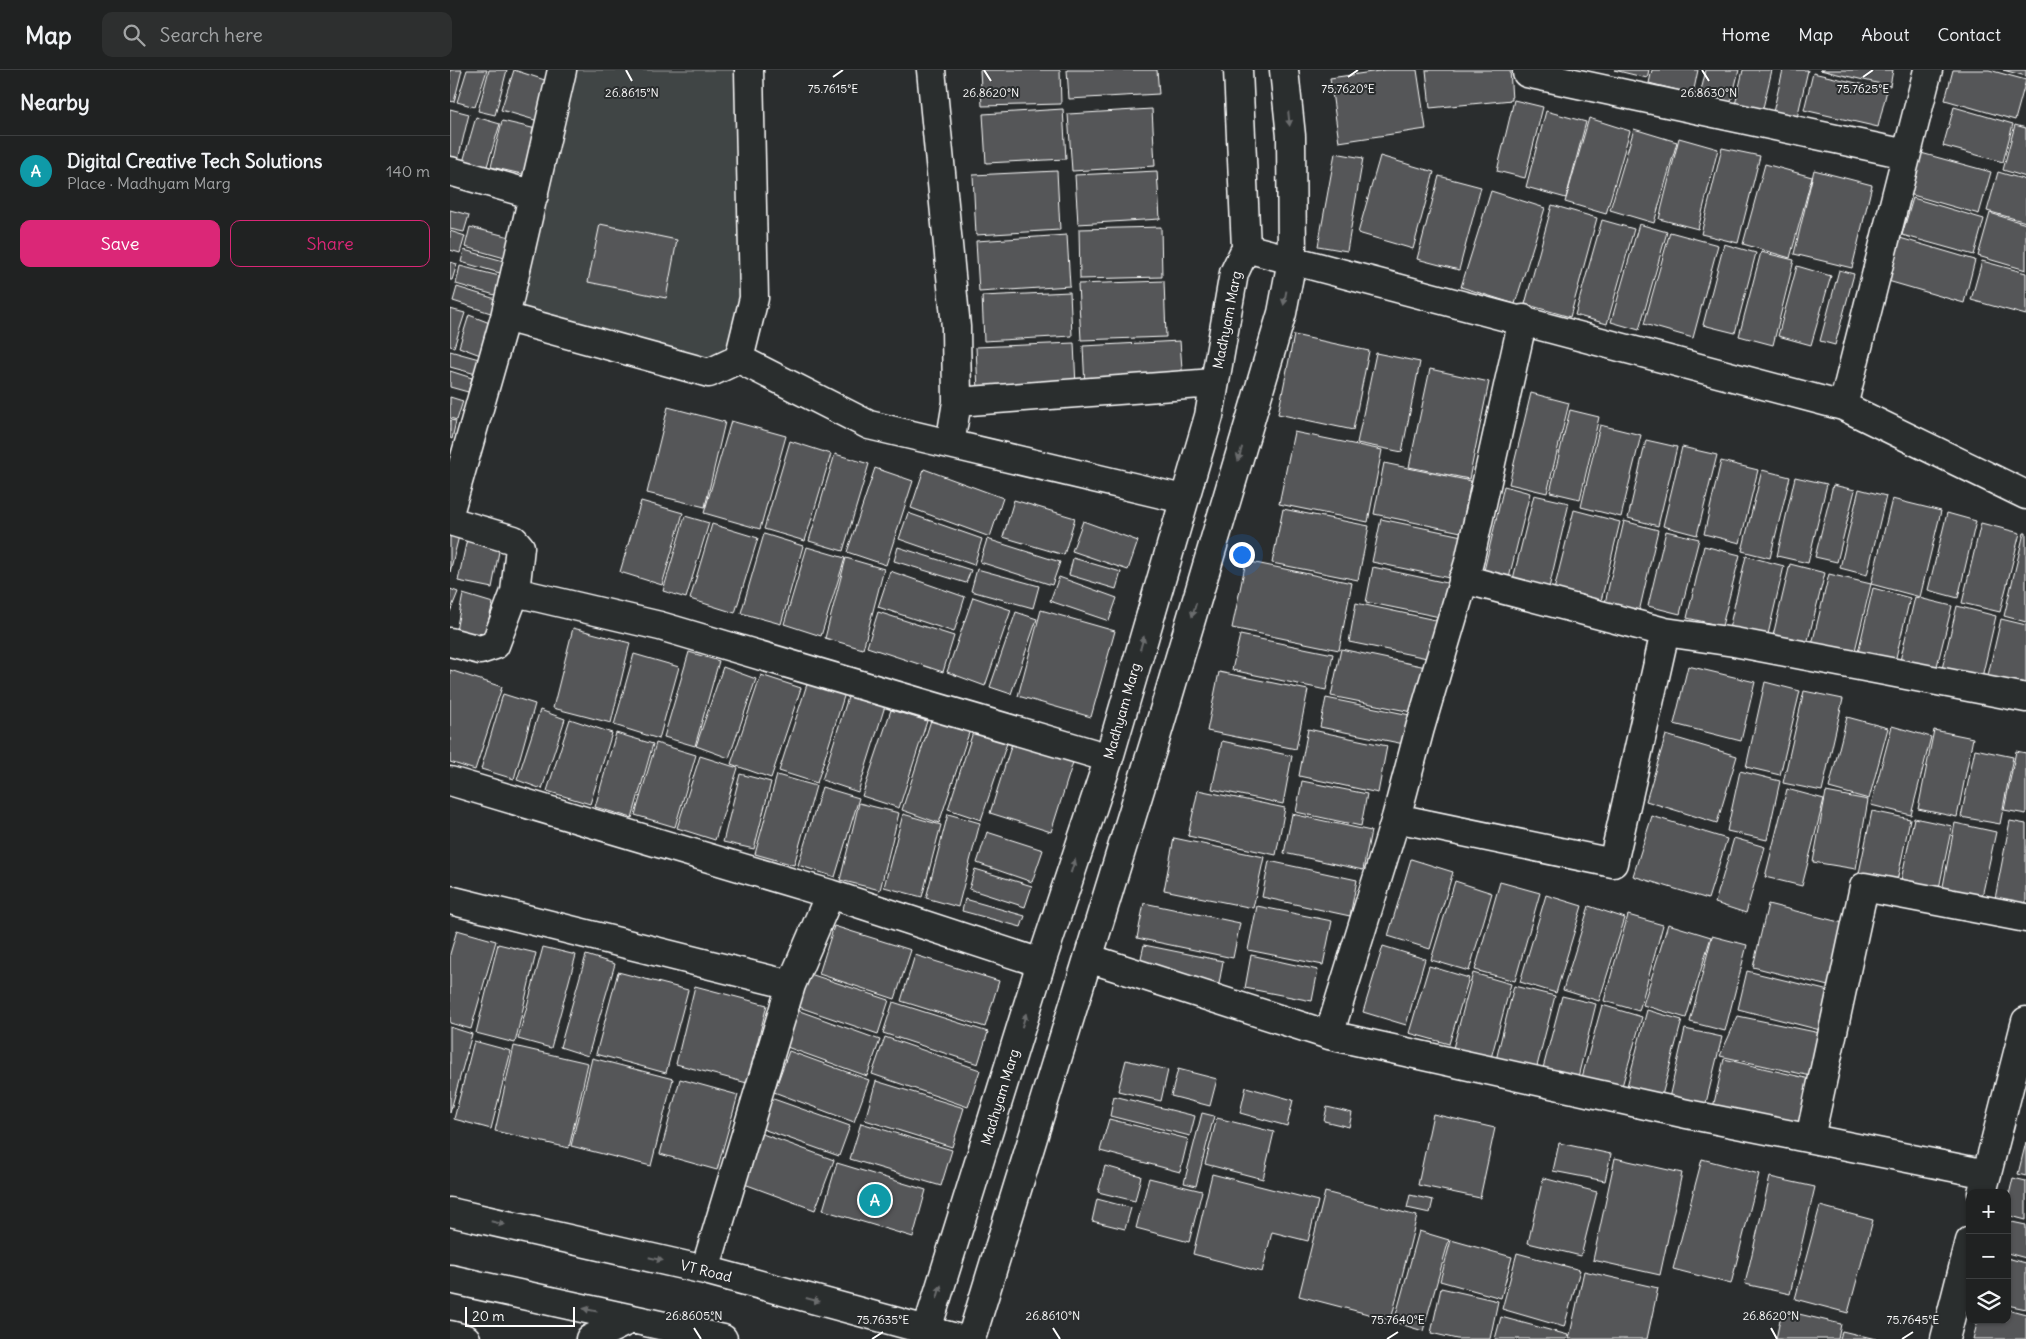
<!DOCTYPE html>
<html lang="en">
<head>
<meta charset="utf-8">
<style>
  body { margin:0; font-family:Delius,sans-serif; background:#2d2f2f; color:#f1f3f6 }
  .controls { position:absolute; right:15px; bottom:15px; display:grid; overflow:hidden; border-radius:10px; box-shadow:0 1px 4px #0004 }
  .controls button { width:45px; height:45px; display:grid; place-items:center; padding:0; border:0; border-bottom:1px solid #3d3f40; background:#202222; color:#f1f3f6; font:25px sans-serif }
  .scale { position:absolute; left:15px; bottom:12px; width:110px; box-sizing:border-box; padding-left:5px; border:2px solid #fff; border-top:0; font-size:14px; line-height:18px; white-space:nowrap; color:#fff; -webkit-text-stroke:4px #2a2d2e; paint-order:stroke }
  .you { position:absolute; left:791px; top:484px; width:18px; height:18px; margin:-12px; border:4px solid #fff; border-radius:50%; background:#1a73e8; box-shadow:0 0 0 8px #1a73e833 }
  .badge { display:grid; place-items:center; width:32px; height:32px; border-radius:50%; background:#db2777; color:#fff; font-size:16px; font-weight:700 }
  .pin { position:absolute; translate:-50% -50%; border:2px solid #fff; box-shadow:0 1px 5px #0006 }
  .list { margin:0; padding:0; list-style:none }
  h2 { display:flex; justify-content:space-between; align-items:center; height:65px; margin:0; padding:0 20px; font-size:21px }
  h2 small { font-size:16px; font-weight:400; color:#a2a4a5 }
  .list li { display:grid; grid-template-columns:32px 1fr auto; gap:15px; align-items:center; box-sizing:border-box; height:70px; padding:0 20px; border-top:1px solid #3d3f40 }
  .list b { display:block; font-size:19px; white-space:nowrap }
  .list p { margin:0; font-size:16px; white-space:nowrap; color:#a2a4a5 }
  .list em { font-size:16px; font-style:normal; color:#a2a4a5 }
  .actions { display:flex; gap:10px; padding:15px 20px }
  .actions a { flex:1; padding:11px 0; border:1px solid #db2777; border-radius:10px; text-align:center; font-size:18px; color:#db2777 }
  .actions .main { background:#db2777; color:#fff }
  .icon { flex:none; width:28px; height:28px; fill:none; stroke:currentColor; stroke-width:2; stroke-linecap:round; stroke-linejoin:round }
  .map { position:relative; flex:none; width:1576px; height:1269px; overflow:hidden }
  header { display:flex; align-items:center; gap:30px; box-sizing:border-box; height:70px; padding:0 25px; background:#202222; border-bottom:1px solid #3d3f40 }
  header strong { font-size:24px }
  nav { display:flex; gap:28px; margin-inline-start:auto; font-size:18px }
  .search { width:350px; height:45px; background:#2d2f2f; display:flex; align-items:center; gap:12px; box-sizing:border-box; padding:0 18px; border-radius:10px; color:#a2a4a5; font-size:19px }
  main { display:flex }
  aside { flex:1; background:#202222 }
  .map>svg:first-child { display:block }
  .green { fill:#414445; stroke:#a0a2a2 }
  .building { fill:#555758; stroke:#fff }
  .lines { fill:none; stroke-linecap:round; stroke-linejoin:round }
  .minor-casing { stroke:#fff; stroke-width:31 }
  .minor { stroke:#2a2d2e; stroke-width:28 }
  .oneway { fill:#6a6c6d }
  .ticks { fill:none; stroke:#fff; stroke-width:2 }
  .labels { text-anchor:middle; stroke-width:4; stroke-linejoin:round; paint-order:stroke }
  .street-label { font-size:14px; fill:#fff; stroke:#2a2d2e }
  .ticks-label { font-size:12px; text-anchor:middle; fill:#fff; stroke:#2a2d2e; stroke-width:4; stroke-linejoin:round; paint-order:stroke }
</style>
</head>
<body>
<header>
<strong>Map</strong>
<div class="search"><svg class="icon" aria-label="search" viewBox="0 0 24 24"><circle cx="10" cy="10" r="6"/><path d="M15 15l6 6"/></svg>Search here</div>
<nav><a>Home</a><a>Map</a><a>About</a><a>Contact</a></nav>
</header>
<main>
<aside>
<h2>Nearby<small></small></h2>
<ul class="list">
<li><span class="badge" style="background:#0f9aa8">A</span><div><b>Digital Creative Tech Solutions</b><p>Place · Madhyam Marg</p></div><em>140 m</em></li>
</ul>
<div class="actions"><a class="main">Save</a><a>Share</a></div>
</aside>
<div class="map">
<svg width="1576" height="1269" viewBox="0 0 1576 1269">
  <rect width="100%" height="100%" fill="#2a2d2e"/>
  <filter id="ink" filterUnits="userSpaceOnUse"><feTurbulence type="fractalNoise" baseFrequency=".02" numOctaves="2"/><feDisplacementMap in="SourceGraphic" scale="10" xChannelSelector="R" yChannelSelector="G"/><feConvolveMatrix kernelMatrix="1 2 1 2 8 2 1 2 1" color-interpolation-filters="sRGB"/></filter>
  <g filter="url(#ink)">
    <path class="green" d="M112,0H299L289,289L259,303L51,261Z"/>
    <path class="building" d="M0,0H12L4,32L0,31Z
      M17,0H37L25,37L7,32Z
      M39,0H57L45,45L28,41Z
      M64,0L107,14L95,53L51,40Z
      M530,0H610L611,34L532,36Z
      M617,0H707L709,24L619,29Z
      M936,0H967L976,59L889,72L880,8Z
      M976,0H1060L1062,30L980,38Z
      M1164,0H1199L1197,8Z
      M1202,0H1248L1243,24L1199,13Z
      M1256,0H1289L1281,32L1250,25Z
      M1293,0H1322L1312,42L1285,35Z
      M1333,0H1358L1347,48L1323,42Z
      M1370,0H1443L1440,16Z
      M1503,0H1539L1576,10L1565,50L1495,30Z
      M1553,0H1576V6Z
      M1363,3L1437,20L1428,57L1354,40Z
      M1064,30L1093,37L1075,108L1047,101Z
      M1504,37L1563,54L1553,92L1493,76Z
      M0,39L19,44L7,94L0,92Z
      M613,39L616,89L536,93L533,44Z
      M702,39L705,96L622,101L618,44Z
      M1096,41L1136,52L1116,128L1076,117Z
      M26,47L50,54L34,106L11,99Z
      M1139,48L1180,61L1156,144L1115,132Z
      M52,51L95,61L85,107L41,97Z
      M1565,55L1576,58V107L1553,100Z
      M1184,59L1227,72L1204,153L1160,140Z
      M1229,68L1268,79L1248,159L1209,149Z
      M1272,78L1310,86L1288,173L1251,164Z
      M885,83L913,88L897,181L868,176Z
      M1471,83L1541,102L1529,144L1459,124Z
      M930,86L984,102L963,179L908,163Z
      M1315,94L1362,107L1340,188L1293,174Z
      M1364,100L1422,115L1402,198L1344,184Z
      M607,101L610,160L526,165L523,105Z
      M707,101L710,149L628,154L625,105Z
      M1548,102L1576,110V152L1537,141Z
      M989,106L1031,117L1009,200L967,189Z
      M1041,121L1095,138L1065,234L1011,217Z
      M1463,128L1534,149L1524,185L1452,165Z
      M1102,135L1147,148L1120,247L1075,234Z
      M0,140L19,145L14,162L0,159Z
      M1540,143L1576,154V200L1528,186Z
      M1152,150L1184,159L1157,254L1125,245Z
      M150,154L227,170L216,228L138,212Z
      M1189,154L1217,162L1189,260L1161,252Z
      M20,157L68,169L62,190L15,177Z
      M711,157L712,207L630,209L629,159Z
      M0,161L15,166L10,183L0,180Z
      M1220,162L1268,175L1243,268L1194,254Z
      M617,165L620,216L529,222L526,171Z
      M1450,168L1525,190L1514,233L1438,211Z
      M1274,174L1306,183L1285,263L1253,255Z
      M14,180L61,193L57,205L11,192Z
      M1311,182L1344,190L1323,275L1289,266Z
      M1532,191L1576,203V245L1521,230Z
      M0,192L7,194L2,210H0Z
      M10,196L57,208L52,227L6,214Z
      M1347,196L1381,206L1361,275L1328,266Z
      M1389,200L1404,204L1385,275L1370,271Z
      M714,211L716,267L631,270L628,214Z
      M7,217L52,231L47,245L3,231Z
      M620,222L622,266L534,271L532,226Z
      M0,239L15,243L4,277L0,276Z
      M19,245L45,255L33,286L9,277Z
      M844,265L919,281L903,360L828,344Z
      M730,271L733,313L635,318L633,276Z
      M624,273L626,317L528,321L526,277Z
      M0,281L29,289L26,304L0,297Z
      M926,283L970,292L952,382L907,373Z
      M980,299L1039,312L1019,409L959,397Z
      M0,301L22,308L18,322L0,317Z
      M1081,323L1119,333L1097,423L1059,414Z
      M0,327L13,331L7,350L0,348Z
      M218,337L275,352L255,437L197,423Z
      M1120,340L1149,347L1130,429L1100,422Z
      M0,350L6,351L2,369L0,368Z
      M281,351L336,366L310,459L254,443Z
      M1150,355L1191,365L1171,447L1131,437Z
      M844,362L932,380L918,452L829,434Z
      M1196,370L1227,377L1208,456L1178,448Z
      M340,371L381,384L355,471L314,459Z
      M1232,377L1267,385L1247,465L1213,456Z
      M385,384L419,394L393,481L359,471Z
      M1271,391L1308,400L1290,473L1254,464Z
      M934,393L1021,411L1011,462L924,444Z
      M425,398L463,411L436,495L397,482Z
      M474,399L553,428L540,467L461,438Z
      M1312,400L1340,407L1320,488L1292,481Z
      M1345,407L1377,414L1358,493L1327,486Z
      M1383,415L1405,420L1387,492L1365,487Z
      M1054,416L1080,423L1057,516L1032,509Z
      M1409,419L1436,426L1417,505L1390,498Z
      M1084,425L1119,433L1098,522L1062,513Z
      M1442,429L1491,441L1470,527L1421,514Z
      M564,430L625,448L614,485L553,467Z
      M191,431L233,443L212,515L170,502Z
      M833,439L919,456L908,510L822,493Z
      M1124,440L1170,452L1151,531L1104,520Z
      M458,443L532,469L524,495L449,469Z
      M1497,443L1526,451L1508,528L1478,520Z
      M235,446L259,453L236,528L213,521Z
      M931,449L1012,466L1004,509L922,492Z
      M633,451L688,471L678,500L622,481Z
      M1174,451L1208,460L1189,542L1155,533Z
      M1531,453L1570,463L1550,542L1512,533Z
      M262,454L308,468L285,543L240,529Z
      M0,460L10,462L0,502Z
      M1216,461L1249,469L1230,544L1198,536Z
      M1574,463H1576V552L1554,546Z
      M314,464L353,476L331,554L291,543Z
      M17,469L50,476L42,518L8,511Z
      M537,469L610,492L602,515L530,492Z
      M1254,476L1290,485L1272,556L1237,548Z
      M357,477L395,488L371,566L334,554Z
      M448,477L521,500L516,513L444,491Z
      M1296,486L1334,496L1316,573L1278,563Z
      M396,488L434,499L413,579L375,568Z
      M623,488L671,502L666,519L619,505Z
      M796,491L902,513L889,580L782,558Z
      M1340,494L1375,503L1355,582L1321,574Z
      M923,497L997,513L990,547L916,532Z
      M527,499L589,516L583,538L521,521Z
      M440,501L515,527L504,562L428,537Z
      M1379,504L1421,514L1402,593L1360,583Z
      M609,507L667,528L659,551L600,531Z
      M1423,518L1460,528L1443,600L1406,591Z
      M0,519L8,522L0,542Z
      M13,524L43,533L35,564L6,561Z
      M523,527L561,540L535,616L497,602Z
      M1465,527L1502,536L1484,608L1448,599Z
      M906,533L990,551L982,589L899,572Z
      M1507,536L1546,546L1530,616L1490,607Z
      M591,540L665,561L641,647L568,626Z
      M428,542L504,566L493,602L417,577Z
      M566,542L587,549L561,624L540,617Z
      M1551,549L1576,555V624L1536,614Z
      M123,558L180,573L161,653L103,638Z
      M790,565L883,584L876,620L782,600Z
      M891,579L976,597L967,643L881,626Z
      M239,582L269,591L245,676L214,667Z
      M184,584L229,597L209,669L164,655Z
      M1238,596L1305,612L1291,671L1224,654Z
      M273,597L306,609L279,688L246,676Z
      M0,600L52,617L25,700L0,692Z
      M769,602L858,620L846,679L757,661Z
      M311,605L351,618L321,708L281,694Z
      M358,611L395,623L367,713L329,701Z
      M1315,612L1350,621L1330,705L1296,697Z
      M1354,621L1393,629L1372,721L1333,713Z
      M53,624L85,634L64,709L31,699Z
      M399,624L435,636L408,722L372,710Z
      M876,628L960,645L954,674L870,657Z
      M90,640L115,649L92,719L67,710Z
      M441,640L477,651L449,738L412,726Z
      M482,647L520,660L489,753L452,740Z
      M1397,647L1438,658L1419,729L1379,718Z
      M120,649L162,663L140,734L97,721Z
      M1442,656L1481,667L1461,745L1421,735Z
      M858,659L937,676L928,723L849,706Z
      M1484,660L1523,668L1507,747L1468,739Z
      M523,662L557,673L531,750L498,739Z
      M166,663L203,674L182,748L145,737Z
      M1216,665L1287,686L1267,753L1196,731Z
      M563,670L624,689L601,762L540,743Z
      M772,671L842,686L833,734L762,719Z
      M206,673L246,685L225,757L185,745Z
      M1525,679L1563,687L1550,754L1511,747Z
      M1566,681L1576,683V744L1554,740Z
      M250,686L288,698L265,770L227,758Z
      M1290,701L1330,711L1317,770L1277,761Z
      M290,704L321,712L304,779L273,772Z
      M327,705L366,716L344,795L305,784Z
      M852,711L917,724L911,756L846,742Z
      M372,717L409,728L385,807L348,795Z
      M1337,719L1374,729L1352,816L1315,807Z
      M748,720L835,738L826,785L738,766Z
      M1376,722L1418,730L1406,799L1363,792Z
      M409,733L449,743L430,820L390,810Z
      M1422,741L1460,749L1447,811L1409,803Z
      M453,744L491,755L472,827L434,817Z
      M498,744L530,753L508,837L476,828Z
      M842,744L921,761L913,800L834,783Z
      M1202,746L1277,769L1258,829L1183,806Z
      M1464,748L1502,756L1488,823L1450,815Z
      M1560,751L1576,754V846L1543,839Z
      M1505,753L1546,762L1530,836L1491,827Z
      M537,762L593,780L582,812L527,793Z
      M724,768L814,787L803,838L714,820Z
      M1284,768L1315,777L1296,843L1265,833Z
      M961,789L1003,802L980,879L938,866Z
      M819,791L907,810L900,846L812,827Z
      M525,799L582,816L575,837L519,819Z
      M1005,811L1042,823L1019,901L981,890Z
      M1050,812L1090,823L1065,911L1025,900Z
      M1096,825L1132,836L1106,923L1070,912Z
      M515,829L575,846L571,857L512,841Z
      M694,833L790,853L783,888L687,868Z
      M1318,834L1397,854L1382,917L1303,897Z
      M807,836L882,851L873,895L798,880Z
      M1139,836L1175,848L1149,931L1113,920Z
      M1178,845L1213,855L1189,941L1154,931Z
      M1218,854L1261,867L1236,948L1193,935Z
      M384,856L461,880L445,929L369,904Z
      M7,860L46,871L21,959L0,953V884Z
      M1262,866L1297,875L1275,961L1240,952Z
      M48,874L86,883L65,973L26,963Z
      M694,875L773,891L769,914L689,897Z
      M933,876L975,889L956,955L913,942Z
      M93,877L126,885L101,978L68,969Z
      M136,885L165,894L138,986L110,977Z
      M465,885L549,911L535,957L451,931Z
      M801,885L868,900L862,931L795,918Z
      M979,896L1019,908L999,974L959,963Z
      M1297,901L1379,921L1370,960L1288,939Z
      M168,902L238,920L216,1003L146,984Z
      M354,902L439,930L428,964L343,935Z
      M1023,903L1061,914L1041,988L1003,978Z
      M245,916L317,935L297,1013L226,994Z
      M1064,916L1105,926L1086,1000L1046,990Z
      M1112,926L1146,934L1127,1011L1092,1002Z
      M443,932L538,962L528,994L433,963Z
      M1152,935L1192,947L1170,1023L1131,1011Z
      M347,940L430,970L417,1006L334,976Z
      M1197,940L1232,950L1210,1033L1175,1024Z
      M1288,946L1370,963L1361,1006L1270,986Z
      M0,957L22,964L0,1043Z
      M1235,959L1272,967L1255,1037L1219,1028Z
      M435,967L530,1000L518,1037L422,1004Z
      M24,971L61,981L41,1059L4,1049Z
      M64,976L138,993L119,1078L45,1061Z
      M339,981L419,1010L404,1052L324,1022Z
      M142,988L223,1009L201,1096L121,1076Z
      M1274,989L1360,1009L1348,1063L1262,1042Z
      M676,990L718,1000L711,1031L668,1021Z
      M728,999L767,1009L760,1036L721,1026Z
      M230,1009L288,1025L267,1100L210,1084Z
      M426,1011L514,1038L502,1077L415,1050Z
      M796,1017L843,1030L837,1056L790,1043Z
      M315,1026L400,1056L389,1086L304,1056Z
      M664,1026L745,1046L740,1066L660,1046Z
      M877,1037L902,1043L899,1057L874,1051Z
      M752,1043L764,1046L746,1116L734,1113Z
      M983,1044L1045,1058L1030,1128L968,1115Z
      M767,1048L824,1062L813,1109L755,1094Z
      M659,1049L738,1069L730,1102L650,1081Z
      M411,1053L502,1080L491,1116L400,1089Z
      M307,1062L384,1090L365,1140L289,1112Z
      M1576,1072V1106L1568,1104Z
      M1109,1073L1161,1084L1155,1111L1103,1101Z
      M1165,1088L1232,1103L1210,1205L1143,1190Z
      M1252,1089L1309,1104L1281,1214L1223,1199Z
      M387,1093L476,1120L463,1167L373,1140Z
      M655,1096L691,1106L685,1131L648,1122Z
      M762,1104L868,1131L858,1171L822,1162L812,1202L743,1184Z
      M1320,1107L1365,1117L1340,1224L1295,1214Z
      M699,1108L752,1121L739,1172L686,1158Z
      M1093,1108L1147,1122L1131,1186L1078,1173Z
      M1563,1108L1576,1111V1150L1557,1145V1133Z
      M875,1122L967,1146L941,1250L849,1226Z
      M960,1125L983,1130L980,1143L957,1138Z
      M647,1129L681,1138L675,1159L642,1151Z
      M1370,1136L1423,1150L1398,1243L1345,1229Z
      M1557,1151L1576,1155V1188L1557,1183Z
      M969,1161L999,1170L973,1261L944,1252Z
      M1001,1170L1062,1187L1051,1228L990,1211Z
      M1067,1183L1130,1200L1114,1257L1052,1239Z
      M1557,1188L1576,1193V1239L1557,1235Z
      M1134,1201L1208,1218L1197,1269H1119Z
      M991,1218L1048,1231L1040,1269H1007L981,1263Z
      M1557,1239L1576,1244V1269H1523L1528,1250H1557Z
      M1332,1240L1391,1254L1388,1269H1326Z
      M1051,1247L1118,1265L1117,1269H1045Z
      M1392,1261L1426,1269H1390Z"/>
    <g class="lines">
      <defs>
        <path id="minor" d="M481,0L506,257L507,332L500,374
          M1077,0V3L1456,84
          M0,101L84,125
          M796,178L1393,336L1576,425
          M55,247L259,303L289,289
          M289,289L419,355L733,429
          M289,289L304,228L299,0
          M507,332L764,313
          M1393,336L1478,0
          M0,440L55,247L112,0
          M0,451L64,470L70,477L65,522
          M1013,509L1215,562
          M0,572L30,580L45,575L65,522L210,556L659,688
          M0,711L380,824L591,893
          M946,748L1163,793L1215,562L1284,572L1576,628
          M0,830L341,915
          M638,888L879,965L946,748L970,658L1019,492L1073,249
          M879,965L1237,1044L1537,1104
          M1360,1068L1414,817L1576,848
          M1532,1123L1576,951
          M0,1142L255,1200L510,1269
          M255,1200L341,915L380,824
          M0,1209L273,1269
          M0,1265L16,1269
          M140,1269L181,1249
          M474,1269L591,893L659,688L759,346L784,203L796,178L788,0
          M521,1269L707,664L832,243L842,190L841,66L834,0
          M1495,1269L1520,1171"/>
      </defs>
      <use href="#minor" class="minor-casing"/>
      <use href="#minor" class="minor"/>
    </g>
    <defs><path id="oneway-solid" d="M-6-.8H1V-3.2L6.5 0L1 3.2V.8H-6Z" transform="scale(1.25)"/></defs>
    <g class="oneway">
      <use href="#oneway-solid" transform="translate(839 49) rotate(84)"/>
      <use href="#oneway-solid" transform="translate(835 228) rotate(101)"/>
      <use href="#oneway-solid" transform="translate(790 384) rotate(107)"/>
      <use href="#oneway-solid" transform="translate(744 540) rotate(107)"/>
      <use href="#oneway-solid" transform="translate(692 573) rotate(-74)"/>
      <use href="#oneway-solid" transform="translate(623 796) rotate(-72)"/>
      <use href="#oneway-solid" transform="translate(574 950) rotate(-73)"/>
      <use href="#oneway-solid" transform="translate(48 1153) rotate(13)"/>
      <use href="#oneway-solid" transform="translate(206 1189) rotate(13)"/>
      <use href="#oneway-solid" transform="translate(489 1222) rotate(-73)"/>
      <use href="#oneway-solid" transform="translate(363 1230) rotate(15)"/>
      <use href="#oneway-solid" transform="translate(140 1240) rotate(-168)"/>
    </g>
  </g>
  <path class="ticks" d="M176,0L182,11M534,0L541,11M1252,0L1259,11M383,7L393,0M898,7L908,0M1413,7L1423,0M244,1258L251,1269M603,1258L610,1269M1321,1258L1327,1269M422,1269L433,1262M937,1269L948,1262M1452,1269L1463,1262"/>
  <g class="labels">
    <g class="street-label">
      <text transform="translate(777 250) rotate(-79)" y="5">Madhyam Marg</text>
      <text transform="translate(672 641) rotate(-74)" y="5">Madhyam Marg</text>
      <text transform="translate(550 1027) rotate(-73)" y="5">Madhyam Marg</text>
      <text transform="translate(256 1201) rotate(14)" y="5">VT Road</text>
    </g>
  </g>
  <g class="ticks-label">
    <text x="383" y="23">75.7615°E</text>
    <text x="1413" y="23">75.7625°E</text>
    <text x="898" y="23">75.7620°E</text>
    <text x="182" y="27">26.8615°N</text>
    <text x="541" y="27">26.8620°N</text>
    <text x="1259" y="27">26.8630°N</text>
    <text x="244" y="1250">26.8605°N</text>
    <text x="603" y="1250">26.8610°N</text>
    <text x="1321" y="1250">26.8620°N</text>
    <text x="433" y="1254">75.7635°E</text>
    <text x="948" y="1254">75.7640°E</text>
    <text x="1463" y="1254">75.7645°E</text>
  </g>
</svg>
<div class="controls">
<button>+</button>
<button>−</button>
<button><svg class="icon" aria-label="layers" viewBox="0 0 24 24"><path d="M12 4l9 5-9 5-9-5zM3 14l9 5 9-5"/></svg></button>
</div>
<div class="scale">20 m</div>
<div class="you"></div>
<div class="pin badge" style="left:425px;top:1130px;background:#0f9aa8">A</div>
</div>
</main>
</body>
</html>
